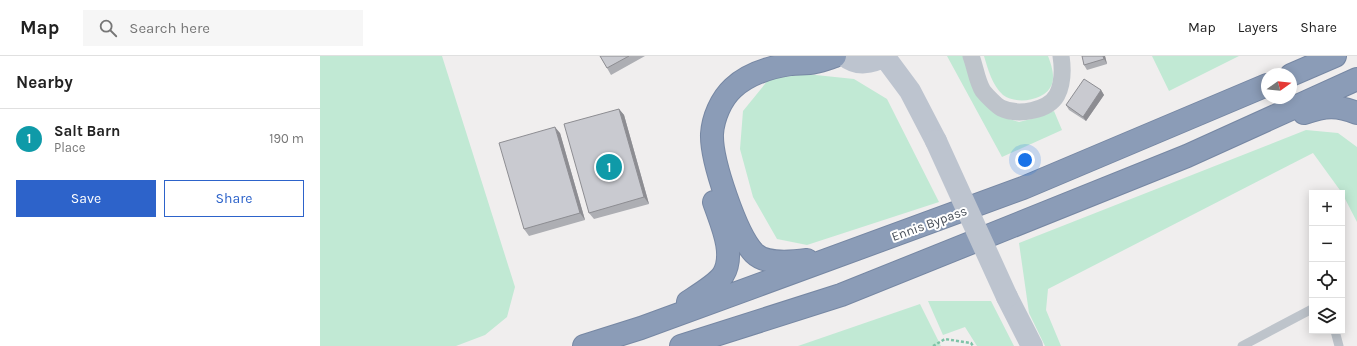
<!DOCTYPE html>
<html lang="en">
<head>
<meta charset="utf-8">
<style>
  body { margin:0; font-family:Karla,sans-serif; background:#f6f6f6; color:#222 }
  .controls { position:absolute; right:12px; bottom:12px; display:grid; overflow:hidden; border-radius:0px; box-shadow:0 2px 10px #0003 }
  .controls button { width:36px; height:36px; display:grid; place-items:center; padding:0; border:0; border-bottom:1px solid #e0e0e0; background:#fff; color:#222; font:20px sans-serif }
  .compass { position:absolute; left:941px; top:12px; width:36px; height:36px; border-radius:50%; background:#fff; box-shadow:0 2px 10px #0003; rotate:75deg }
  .you { position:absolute; left:705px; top:104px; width:14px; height:14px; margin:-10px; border:3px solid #fff; border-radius:50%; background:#1a73e8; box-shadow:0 0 0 6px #1a73e833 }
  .badge { display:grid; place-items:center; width:26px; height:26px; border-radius:50%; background:#2d63ca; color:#fff; font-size:13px; font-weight:700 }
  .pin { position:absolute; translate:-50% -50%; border:2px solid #fff; box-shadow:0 1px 4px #0006 }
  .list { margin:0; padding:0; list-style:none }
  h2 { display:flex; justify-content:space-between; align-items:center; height:52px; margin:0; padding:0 16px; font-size:17px }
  h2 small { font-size:13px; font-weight:400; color:#767676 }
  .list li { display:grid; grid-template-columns:26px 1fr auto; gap:12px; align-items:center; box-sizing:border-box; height:60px; padding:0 16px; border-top:1px solid #e0e0e0 }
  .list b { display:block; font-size:15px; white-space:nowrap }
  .list p { margin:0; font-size:13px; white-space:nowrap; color:#767676 }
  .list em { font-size:13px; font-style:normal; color:#767676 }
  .actions { display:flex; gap:8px; padding:12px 16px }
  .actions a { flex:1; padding:9px 0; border:1px solid #2d63ca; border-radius:0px; text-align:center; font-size:14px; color:#2d63ca }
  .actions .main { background:#2d63ca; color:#fff }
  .icon { flex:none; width:22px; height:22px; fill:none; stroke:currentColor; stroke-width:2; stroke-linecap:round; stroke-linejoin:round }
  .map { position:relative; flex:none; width:1037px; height:290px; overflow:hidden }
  header { display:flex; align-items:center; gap:24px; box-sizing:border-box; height:56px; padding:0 20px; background:#fff; border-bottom:1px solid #e0e0e0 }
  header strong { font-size:19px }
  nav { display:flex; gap:22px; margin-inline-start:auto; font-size:14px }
  .search { width:280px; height:36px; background:#f6f6f6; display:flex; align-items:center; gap:10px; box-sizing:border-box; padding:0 14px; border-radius:0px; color:#767676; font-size:15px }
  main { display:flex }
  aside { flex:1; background:#fff }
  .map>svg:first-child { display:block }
  .green { fill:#c1e9d4 }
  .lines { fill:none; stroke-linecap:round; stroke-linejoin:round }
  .motorway-casing { stroke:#7687a3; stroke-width:24 }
  .path { stroke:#7dc3a7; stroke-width:2.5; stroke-dasharray:3 2; stroke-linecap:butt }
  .service { stroke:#bec4cb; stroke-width:9 }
  .minor { stroke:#bec4cb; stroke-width:17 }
  .secondary { stroke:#bdc4cf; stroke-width:22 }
  .motorway { stroke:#8b9cb7; stroke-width:22 }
  .secondary-bridge { stroke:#bdc4cf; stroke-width:22 }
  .wall { fill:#adaeb3 }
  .shaded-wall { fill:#8d8d92 }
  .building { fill:#c9cad0; stroke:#8d8d92 }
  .labels { text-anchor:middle; stroke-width:4; stroke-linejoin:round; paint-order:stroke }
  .street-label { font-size:13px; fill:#484f59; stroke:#fff }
</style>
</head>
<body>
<header>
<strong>Map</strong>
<div class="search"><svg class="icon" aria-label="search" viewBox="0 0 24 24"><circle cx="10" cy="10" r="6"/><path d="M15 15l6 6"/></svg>Search here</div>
<nav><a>Map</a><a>Layers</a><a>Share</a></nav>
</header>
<main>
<aside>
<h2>Nearby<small></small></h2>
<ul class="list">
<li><span class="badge" style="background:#0f9aa8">1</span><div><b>Salt Barn</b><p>Place</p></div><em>190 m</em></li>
</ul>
<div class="actions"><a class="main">Save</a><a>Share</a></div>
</aside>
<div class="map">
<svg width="1037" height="290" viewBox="0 0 1037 290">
  <rect width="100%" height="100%" fill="#f0eeee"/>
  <path class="green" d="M0,0H122L195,231L187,261L165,279L136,290H0Z
    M627,0H643L683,61L699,66L715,62L734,55L742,74L682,101Z
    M664,0H728C731,8 735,19 732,28C726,45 696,49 683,39C672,29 668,13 664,0Z
    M832,0H919L849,35Z
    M486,18L534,23L567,43L619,146L487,189L457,183L433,141L420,93L423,55L449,23Z
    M986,74L1018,77L1037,91V166L1022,137L993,97L728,233L726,254L741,290H725L709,257L699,187Z
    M608,245H671L694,290H657L645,271L623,279Z
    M600,248L621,290H478Z"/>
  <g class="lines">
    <defs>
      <path id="motorway" d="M971,19L1015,0
        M984,57C1006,50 1016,49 1037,57
        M487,204C471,206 446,209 434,197C416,178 391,104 392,78C393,62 401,43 413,32C428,18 451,11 471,8C479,7 487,8 495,6C502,5 509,2 515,0
        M368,246C377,240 397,228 403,219C416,198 401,167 394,146
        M264,290L321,272L703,132L947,29
        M361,290L521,239L867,100L1037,23"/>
    </defs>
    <use href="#motorway" class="motorway-casing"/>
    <path class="path" d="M613,290L625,283L651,287L653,290"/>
    <path class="service" d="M1015,275L1019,290
      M922,290L992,253"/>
    <path class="minor" d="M651,0C655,10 657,26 663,35C667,40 676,49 681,52C698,60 728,55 737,39C743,27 743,13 741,0"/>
    <path class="secondary" d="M525,0C537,10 552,7 564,0
      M564,0L590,35L616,85
      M687,241L712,290"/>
    <use href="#motorway" class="motorway"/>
    <path class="secondary-bridge" d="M616,85L687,241"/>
  </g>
  <path class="wall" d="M280,0H325L291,19L287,12Z
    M762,0H785L787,8L767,14L764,9Z
    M781,34L784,39L766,65L749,54L746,49Z
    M299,53L304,59L329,148L274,163L269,157Z
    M240,77L265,164L209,180L204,173Z"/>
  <path class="shaded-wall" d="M783,0H785L787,8L784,3Z
    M781,34L784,39L766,65L763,61Z
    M299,53L304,59L329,148L324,141Z
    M235,71L240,77L265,164L260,157Z"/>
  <path class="building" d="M280,0H309L287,12Z
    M762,0H783L784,3L764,9Z
    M764,23L781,34L763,61L746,49Z
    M299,53L324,141L269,157L244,68Z
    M235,71L260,157L204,173L179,87Z"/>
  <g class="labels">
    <g class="street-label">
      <text transform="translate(609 167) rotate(-20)" y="5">Ennis Bypass</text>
    </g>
  </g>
</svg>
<div class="controls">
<button>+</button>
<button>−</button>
<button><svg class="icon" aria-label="locate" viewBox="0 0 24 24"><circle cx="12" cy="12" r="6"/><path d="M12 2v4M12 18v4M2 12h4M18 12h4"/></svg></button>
<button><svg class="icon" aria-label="layers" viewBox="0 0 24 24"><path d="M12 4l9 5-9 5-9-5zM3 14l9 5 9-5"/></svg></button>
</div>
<svg class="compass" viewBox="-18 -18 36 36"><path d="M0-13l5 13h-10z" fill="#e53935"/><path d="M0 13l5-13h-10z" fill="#767676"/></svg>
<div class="you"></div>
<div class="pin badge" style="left:289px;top:111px;background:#0f9aa8">1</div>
</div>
</main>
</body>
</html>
